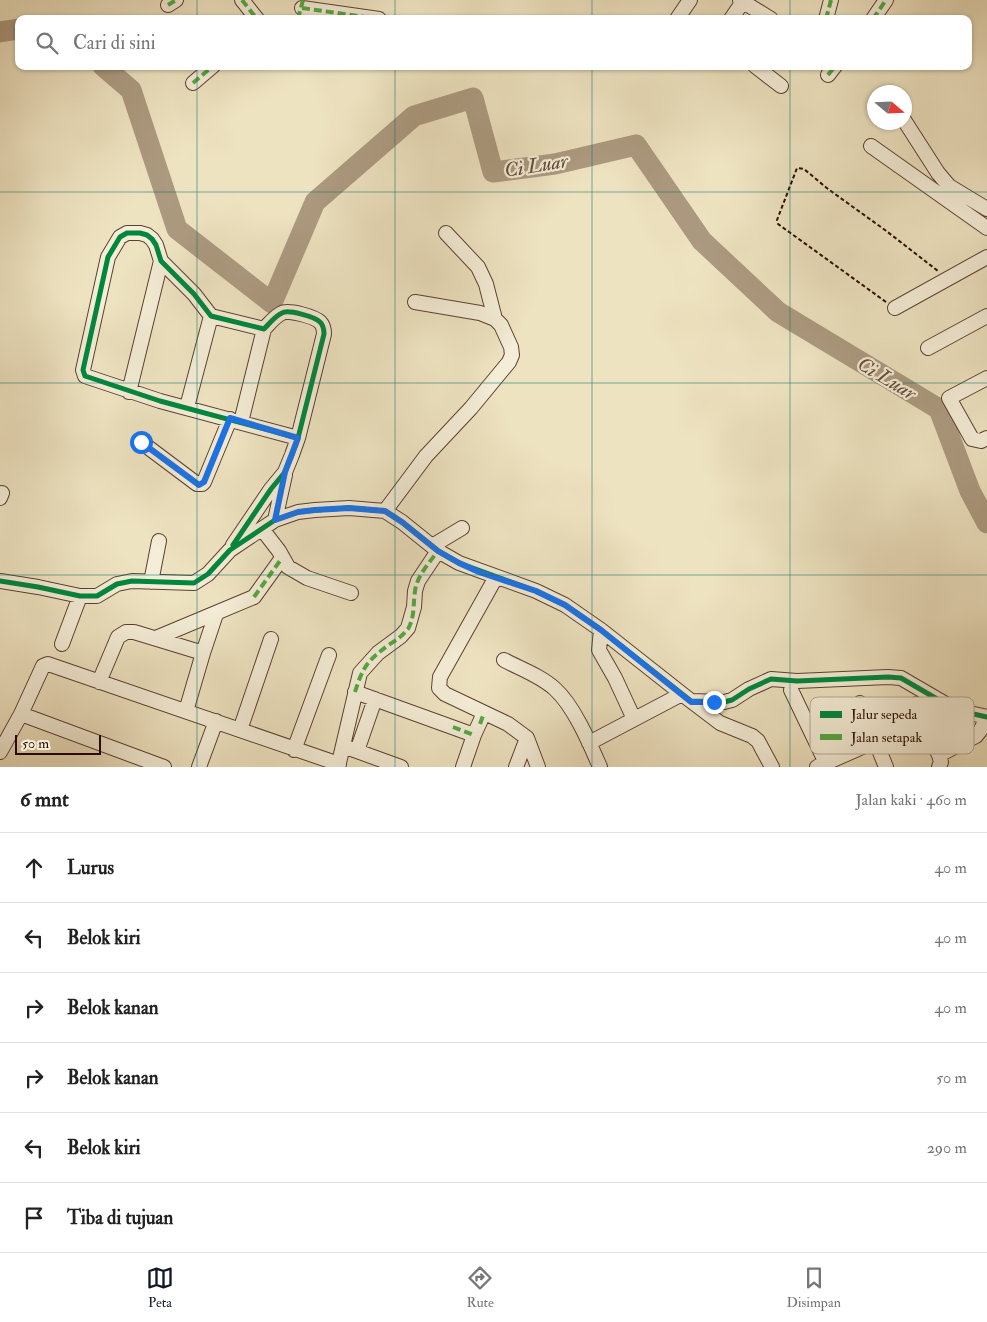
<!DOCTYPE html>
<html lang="id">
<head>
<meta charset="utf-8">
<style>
  body { margin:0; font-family:"IM FELL Double Pica",serif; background:#f2f2f2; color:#222 }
  .compass { position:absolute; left:867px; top:85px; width:45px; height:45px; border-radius:50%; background:#fff; box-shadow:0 1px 4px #0004; rotate:109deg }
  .scale { position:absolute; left:15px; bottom:12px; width:86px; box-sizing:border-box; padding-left:5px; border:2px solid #2c0b01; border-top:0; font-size:14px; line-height:18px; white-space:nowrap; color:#2c0b01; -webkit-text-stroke:4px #f4edd7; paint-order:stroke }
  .stop { position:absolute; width:15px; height:15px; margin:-11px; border:4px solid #1a73e8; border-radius:50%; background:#fff }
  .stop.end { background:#1a73e8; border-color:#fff; box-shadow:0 1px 5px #0008 }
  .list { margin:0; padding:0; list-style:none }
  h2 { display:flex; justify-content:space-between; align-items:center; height:65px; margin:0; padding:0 20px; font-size:21px }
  h2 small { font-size:16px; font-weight:400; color:#767676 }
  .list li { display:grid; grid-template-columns:32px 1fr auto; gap:15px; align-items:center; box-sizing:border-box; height:70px; padding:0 20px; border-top:1px solid #e0e0e0 }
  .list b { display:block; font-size:19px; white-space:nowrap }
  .list em { font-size:16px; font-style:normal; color:#767676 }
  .icon { flex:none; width:28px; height:28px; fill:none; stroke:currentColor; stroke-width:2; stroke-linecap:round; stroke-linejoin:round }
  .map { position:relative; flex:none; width:987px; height:767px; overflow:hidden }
  .search { position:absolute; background:#fff; box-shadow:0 1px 4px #0004; left:15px; right:15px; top:15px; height:55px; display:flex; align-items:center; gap:12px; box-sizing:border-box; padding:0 18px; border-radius:10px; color:#767676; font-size:19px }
  .sheet { height:485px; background:#fff }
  nav { display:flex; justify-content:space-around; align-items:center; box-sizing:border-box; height:70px; border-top:1px solid #e0e0e0; background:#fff; font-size:14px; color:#767676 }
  nav a { display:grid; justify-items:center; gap:2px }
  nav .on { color:#111827 }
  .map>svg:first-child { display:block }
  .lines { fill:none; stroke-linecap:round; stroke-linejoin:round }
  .river { stroke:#ac9a80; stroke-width:21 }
  .minor-casing { stroke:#5c4131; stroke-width:16 }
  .path { stroke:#2c0b01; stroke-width:2; stroke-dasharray:4 2.5; stroke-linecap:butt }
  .minor { stroke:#f4edd7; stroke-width:14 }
  .quiet { stroke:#54a840; stroke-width:4; stroke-dasharray:8 4; stroke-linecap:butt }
  .cycleway-casing { stroke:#f4edd7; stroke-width:8 }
  .cycleway { stroke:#00873e; stroke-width:5 }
  .route { stroke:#1a73e8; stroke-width:6 }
  .grid { fill:none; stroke:#0f766e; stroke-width:1; stroke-opacity:0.55 }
  .labels { text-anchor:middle; stroke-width:4.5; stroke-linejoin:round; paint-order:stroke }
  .water-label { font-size:20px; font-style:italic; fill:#664b3a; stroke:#f4edd7 }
  .key { fill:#f4edd7; stroke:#b8a997; stroke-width:1 }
  .key-label { font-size:14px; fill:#2c0b01 }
</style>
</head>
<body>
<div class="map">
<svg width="987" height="767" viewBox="0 0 987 767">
  <rect width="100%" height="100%" fill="#eee3c1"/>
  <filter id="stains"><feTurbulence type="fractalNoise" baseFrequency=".004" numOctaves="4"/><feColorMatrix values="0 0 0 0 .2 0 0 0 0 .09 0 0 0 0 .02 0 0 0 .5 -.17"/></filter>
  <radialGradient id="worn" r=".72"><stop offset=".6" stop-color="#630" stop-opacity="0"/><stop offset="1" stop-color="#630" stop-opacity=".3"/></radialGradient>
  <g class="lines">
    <path class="river" d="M0,32L19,29
      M103,66L131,90L177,229L272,303L315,202L414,116L473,98L493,172L555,164L636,145L702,241L778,312L939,409L970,491L987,523"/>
    <defs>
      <path id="minor" d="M242,0L257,19
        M740,0L771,19
        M168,5L176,0
        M302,8L379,19
        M677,19L690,0
        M731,19L744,0
        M826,19L831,0
        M873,19L886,0
        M755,66L781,86
        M828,75L835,66
        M193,83L213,66
        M904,120L938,173L949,186L987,209
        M871,146L987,228
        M446,233L478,267L486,284L495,319
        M895,308L987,257
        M928,348L987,316
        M987,378L949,398L972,439L981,441L987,438
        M129,392L161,261
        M187,407L211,316
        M241,422L264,329
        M141,442L197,484H202L204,482L230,419
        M0,498L2,493
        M385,511L426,456L471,408L509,362L512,355L511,347L501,325L495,319L480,313L415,302
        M275,520L285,475
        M262,529L279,551L288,567L307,578L351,593
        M233,545L271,489L285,472L292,455L298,438L324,334C324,329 323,325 320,322C315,317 288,309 282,313C275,316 269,324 264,329L211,316L194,294L161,261L156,245L152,239L147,235L140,233H127L120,237L108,257L83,370L85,376L160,401L298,438
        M432,546L462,528
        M496,577L440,677L439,688L445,694L508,724L527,738L538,767
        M0,581L38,587L80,596H97L117,584L132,581L194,583L208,574L230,550L275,520L298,512L315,510L349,508L385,511L402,522L438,551L459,563L536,591L565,605L601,630L691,701L724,702L732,700L749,689L771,679L797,681L888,677L901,678L956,710L987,717
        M151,582L159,541
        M601,630L599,650L615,678L634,719
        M156,638L254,597L282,558
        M62,644L80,596
        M504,660C521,669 541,676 555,689C574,706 590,744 600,767
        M99,682L118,637L126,632H134L203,653
        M791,690L826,763
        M355,692L474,735
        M691,701L720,723L752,736L758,741L772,767
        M860,703L886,767
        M916,704L939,755L941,762L939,767
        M186,711L203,653L216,614
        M21,714L164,767
        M240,730L271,639
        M589,743L682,694
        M343,746L401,767
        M294,750L329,655
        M357,751L375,699
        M0,752L21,714L43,666L48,664L339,764
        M939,755L976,736L980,731L987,718
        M199,767L216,721
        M338,767L360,673L378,653L401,636L408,628L414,607L415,591L418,581L438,551
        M463,767L474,735L484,713
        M516,767L527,738
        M817,767L876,741"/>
    </defs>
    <use href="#minor" class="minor-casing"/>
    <path class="path" d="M886,302L778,224L777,220L797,168L804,169L828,189L885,230L938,271"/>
    <use href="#minor" class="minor"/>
    <path class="quiet" d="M242,0L257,19
      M168,5L176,0
      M302,8L379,19
      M298,19L303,0
      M826,19L831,0
      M873,19L886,0
      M828,75L835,66
      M193,83L213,66
      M254,597L282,558
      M355,692C363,666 368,660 390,644C397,640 403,635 408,629C415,617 413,604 415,591C417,576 429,563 438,551
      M480,724L484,713
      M453,727L474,735"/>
    <defs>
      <path id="cycleway" d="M233,545L271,489L285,472L292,455L298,438L324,334C324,329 323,325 320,322C315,317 288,309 282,313C275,316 269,324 264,329L211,316L194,294L161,261L156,245L152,239L147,235L140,233H127L120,237L108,257L83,370L85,376L160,401L298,438
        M0,581L38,587L80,596H97L117,584L132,581L194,583L208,574L230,550L275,520L298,512L315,510L349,508L385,511L402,522L438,551L459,563L536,591L565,605L601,630L691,701L724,702L732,700L749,689L771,679L797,681L888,677L901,678L956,710L987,717"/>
    </defs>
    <use href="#cycleway" class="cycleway-casing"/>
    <use href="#cycleway" class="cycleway"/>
  </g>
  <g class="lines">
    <path class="route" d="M141,442L199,485L204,482L230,418L298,438L285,472L275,520L298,512L315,510L349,508L385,511L402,522L438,551L459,563L479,572L536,591L565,605L601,630L691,702H714"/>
  </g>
  <path class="grid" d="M197,0V19M395,0V19M592,0V19M790,0V19M197,66V767M395,66V767M592,66V767M790,66V767M0,192H987M0,383H987M0,575H987"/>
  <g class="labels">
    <g class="water-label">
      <text transform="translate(536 165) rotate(-9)" y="7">Ci Luar</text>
      <text transform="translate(887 378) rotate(31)" y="7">Ci Luar</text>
    </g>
  </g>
  <rect x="810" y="697" width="164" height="57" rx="8" class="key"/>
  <rect x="820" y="711" width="22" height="7" fill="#00873e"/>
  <rect x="820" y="734" width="22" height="6" fill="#54a840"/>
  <g class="key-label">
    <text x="851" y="719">Jalur sepeda</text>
    <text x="851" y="742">Jalan setapak</text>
  </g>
  <rect width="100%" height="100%" filter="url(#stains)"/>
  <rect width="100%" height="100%" fill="url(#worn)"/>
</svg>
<svg class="compass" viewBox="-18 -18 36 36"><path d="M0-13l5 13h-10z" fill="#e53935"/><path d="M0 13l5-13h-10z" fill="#767676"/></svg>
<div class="scale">50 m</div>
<div class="stop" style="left:141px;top:442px"></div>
<div class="stop end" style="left:714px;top:702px"></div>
<div class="search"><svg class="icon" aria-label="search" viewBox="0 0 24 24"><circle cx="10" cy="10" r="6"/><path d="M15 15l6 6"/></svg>Cari di sini</div>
</div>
<section class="sheet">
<h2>6 mnt<small>Jalan kaki · 460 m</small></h2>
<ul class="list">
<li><svg class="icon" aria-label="ahead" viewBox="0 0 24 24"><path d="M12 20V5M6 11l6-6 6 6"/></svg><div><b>Lurus</b></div><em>40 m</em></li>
<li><svg class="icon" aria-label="left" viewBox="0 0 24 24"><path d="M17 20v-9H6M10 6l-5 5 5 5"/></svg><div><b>Belok kiri</b></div><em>40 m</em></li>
<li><svg class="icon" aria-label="right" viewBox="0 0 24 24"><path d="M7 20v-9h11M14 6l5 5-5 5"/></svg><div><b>Belok kanan</b></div><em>40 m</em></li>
<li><svg class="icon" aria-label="right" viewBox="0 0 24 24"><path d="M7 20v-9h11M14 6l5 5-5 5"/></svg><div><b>Belok kanan</b></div><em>50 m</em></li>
<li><svg class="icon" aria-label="left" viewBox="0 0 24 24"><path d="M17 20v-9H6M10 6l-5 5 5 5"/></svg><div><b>Belok kiri</b></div><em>290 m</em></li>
<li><svg class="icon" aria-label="arrive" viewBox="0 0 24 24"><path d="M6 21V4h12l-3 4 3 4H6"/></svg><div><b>Tiba di tujuan</b></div></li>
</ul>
</section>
<nav>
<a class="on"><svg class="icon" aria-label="map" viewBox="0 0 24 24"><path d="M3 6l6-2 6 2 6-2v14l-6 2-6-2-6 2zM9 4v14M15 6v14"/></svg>Peta</a>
<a><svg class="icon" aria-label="directions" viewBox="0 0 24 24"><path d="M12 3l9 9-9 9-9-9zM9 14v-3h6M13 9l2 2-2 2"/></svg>Rute</a>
<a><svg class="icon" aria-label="saved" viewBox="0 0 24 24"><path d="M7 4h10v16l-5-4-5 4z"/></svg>Disimpan</a>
</nav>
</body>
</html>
